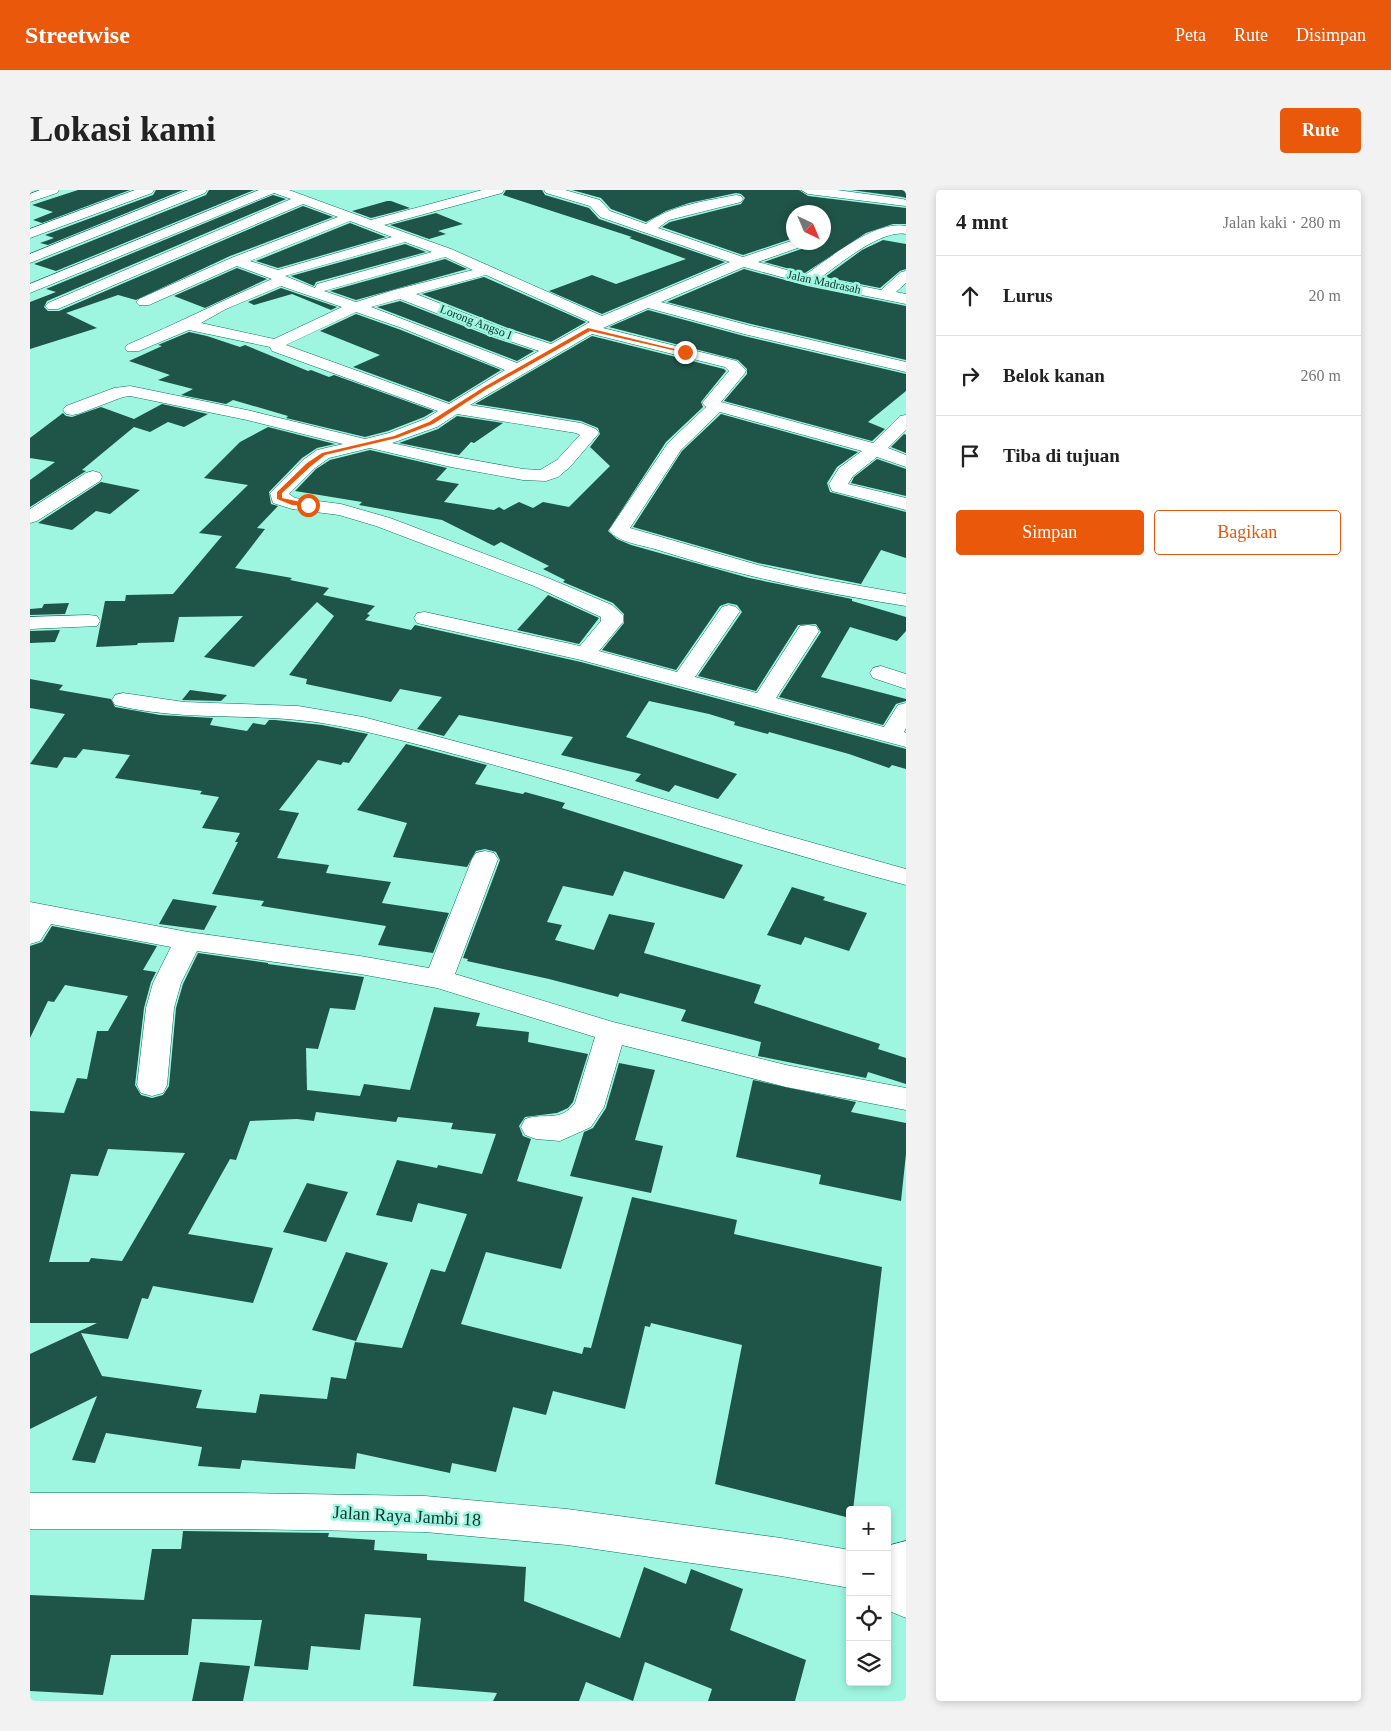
<!DOCTYPE html>
<html lang="id">
<head>
<meta charset="utf-8">
<style>
  body { margin:0; font-family:"Times New Roman",serif; background:#f2f2f2; color:#222 }
  .controls { position:absolute; right:15px; bottom:15px; display:grid; overflow:hidden; border-radius:5px; box-shadow:0 2px 8px #0003 }
  .controls button { width:45px; height:45px; display:grid; place-items:center; padding:0; border:0; border-bottom:1px solid #e0e0e0; background:#fff; color:#222; font:25px sans-serif }
  .compass { position:absolute; left:756px; top:15px; width:45px; height:45px; border-radius:50%; background:#fff; box-shadow:0 2px 8px #0003; rotate:136deg }
  .stop { position:absolute; width:15px; height:15px; margin:-11px; border:4px solid #ea580c; border-radius:50%; background:#fff }
  .stop.end { background:#ea580c; border-color:#fff; box-shadow:0 1px 5px #0008 }
  .list { margin:0; padding:0; list-style:none }
  h2 { display:flex; justify-content:space-between; align-items:center; height:65px; margin:0; padding:0 20px; font-size:21px }
  h2 small { font-size:16px; font-weight:400; color:#767676 }
  .list li { display:grid; grid-template-columns:32px 1fr auto; gap:15px; align-items:center; box-sizing:border-box; height:80px; padding:0 20px; border-top:1px solid #e0e0e0 }
  .list b { display:block; font-size:19px; white-space:nowrap }
  .list em { font-size:16px; font-style:normal; color:#767676 }
  .actions { display:flex; gap:10px; padding:15px 20px }
  .actions a { flex:1; padding:11px 0; border:1px solid #ea580c; border-radius:5px; text-align:center; font-size:18px; color:#ea580c }
  .actions .main { background:#ea580c; color:#fff }
  .icon { flex:none; width:28px; height:28px; fill:none; stroke:currentColor; stroke-width:2; stroke-linecap:round; stroke-linejoin:round }
  .map { position:relative; flex:none; width:876px; height:1511px; overflow:hidden; border-radius:5px }
  header { display:flex; align-items:center; gap:30px; box-sizing:border-box; height:70px; padding:0 25px; background:#ea580c; color:#fff }
  header strong { font-size:24px }
  nav { display:flex; gap:28px; margin-inline-start:auto; font-size:18px }
  .intro { display:flex; align-items:center; justify-content:space-between; box-sizing:border-box; height:120px; padding:0 30px }
  h1 { margin:0; font-size:35px }
  .button { padding:12px 22px; border-radius:5px; background:#ea580c; color:#fff; font-size:18px; font-weight:700 }
  main { display:flex; gap:30px; padding:0 30px }
  aside { flex:1; background:#fff; border-radius:5px; box-shadow:0 2px 8px #0003 }
  .map>svg:first-child { display:block }
  .building { fill:#1f5449; fill-rule:evenodd }
  .lines { fill:none; stroke-linecap:round; stroke-linejoin:round }
  .minor-casing { stroke:#037261; stroke-width:1 }
  .major-casing { stroke:#037261; stroke-width:1 }
  .minor { fill:#fff; fill-rule:evenodd }
  .major { fill:#fff; fill-rule:evenodd }
  .route { fill:#ea580c }
  .labels { text-anchor:middle; stroke-width:5; stroke-linejoin:round; paint-order:stroke }
  .far-street-label { font-size:12px; fill:#0e342d; stroke:#9ef6e1 }
  .near-street-label { font-size:18px; fill:#0e342d; stroke:#9ef6e1 }
</style>
</head>
<body>
<header>
<strong>Streetwise</strong>
<nav><a>Peta</a><a>Rute</a><a>Disimpan</a></nav>
</header>
<div class="intro"><h1>Lokasi kami</h1><a class="button">Rute</a></div>
<main>
<div class="map">
<svg width="876" height="1511" viewBox="0 0 876 1511">
  <rect width="100%" height="100%" fill="#9ef6e1"/>
  <path class="building" d="M48,0H100L12,33L3,30L23,22L2,15Z
    M126,0H153L18,55L10,53L24,48L15,45L123,5Z
    M179,0H224L26,81L4,74L176,5Z
    M476,0H512L515,5L559,18L569,29L695,72L572,124L519,101L562,85L586,94L656,69L599,48L602,47L473,5Z
    M542,0H769L778,6L876,18V34H863L836,43L775,83L734,72L777,57L780,52H794V22H764V48L713,65L632,37L640,32L711,14L715,8L711,4L706,3L659,13L636,21L616,32L581,19L571,8Z
    M821,0H876V8L873,7Z
    M243,5L256,9L17,111L14,117L18,121H29L273,16L303,27L200,66L106,110L88,105L36,123L67,138L0,159V112L26,102L16,99Z
    M357,11H361L380,18L341,28L322,21Z
    M406,23L433,34L408,41L416,44L399,49L360,35Z
    M320,33L356,47L248,78L226,71Z
    M853,50L876,54V79L870,81L850,98L795,87L832,60Z
    M375,54L396,62L286,92L284,96L261,86Z
    M415,69L437,79L326,110L300,101Z
    M207,78L237,89L175,118L144,106Z
    M714,79L777,96L876,116V170L717,133L637,112Z
    M454,87L479,98L556,132L521,152L478,138L392,104Z
    M251,98L307,117L301,120L262,104L224,115L218,112Z
    M370,111L464,148L504,161L487,171L347,117Z
    M618,120L714,146L876,184V201L838,232L855,239L842,251L694,211L717,184V179L708,170L579,137Z
    M326,124L371,140L471,180L419,212L323,177L350,165L290,141Z
    M159,142L177,146L210,157L215,155L278,181L281,180L299,187L304,185L404,221L394,227L358,241L335,247L256,228L258,226L203,210L196,214L151,205L163,199L128,190L140,185L99,171L132,156L128,155Z
    M562,146L694,179L696,181L671,212L673,217L636,252L578,341L587,349L601,355L719,388L822,409V411L876,427V441L867,451L820,437L791,487L876,509V511L866,514L853,535L749,507L791,442L786,434L768,435L726,501L668,486L712,422L707,415L698,413L690,416L646,480L572,460L594,433V424L583,413L533,392L535,390L513,379L519,376L471,352L464,356L412,330L329,315L332,312L265,301L286,279L300,270L340,260L417,278L406,290L429,294L414,312L464,320L469,317L474,320L489,312L503,318L513,312L539,317L580,276L560,257L570,244L568,238L551,231L445,214Z
    M132,214L178,224L154,237L138,232L120,242L104,237L52,280L56,281L0,317V290L25,272L0,268V248L33,223L36,226L42,227L71,217L104,229Z
    M691,224L828,262L807,277L797,293L800,302L876,322V368L851,360L831,394L728,373L603,337L652,261Z
    M427,226L473,233L444,253L441,252L429,265L369,253L408,239Z
    M238,237L305,254L287,258L272,268L239,302L241,314L248,316L227,338L235,339L205,378L262,388L260,390L299,398L293,405L345,416L337,424L340,425L335,430L381,440L385,435L551,472L876,559V579L862,575L859,578L819,564L739,542L738,544L704,535L705,532L679,524L619,511L596,547L707,584L688,609L645,595L639,602L605,591L611,584L531,565L543,547L429,525L414,546L387,539L412,507L370,499L361,512L276,494L277,489L259,485L304,426L287,412L224,477L174,467L213,426L149,427L144,452L108,453L107,455L66,457L75,411H95L96,405L143,404L192,346L169,343L218,295L174,288L210,252Z
    M874,244L876,245V263L861,257Z
    M847,269L876,279V306L821,293L824,287Z
    M71,292L110,300L80,324L66,321L42,340L8,333Z
    M518,405L569,428L549,454L487,440Z
    M39,413L35,424L0,425V419L12,418L14,414Z
    M30,440L25,452L0,453V441Z
    M0,489L33,495L29,500L81,509L85,517L130,525L183,528L180,535L217,541L223,533L235,535L239,530H245L292,535L338,544L319,573L313,572L311,575L288,570L249,620L269,623L247,668L299,675L296,683L361,692L352,713L419,723L403,763L348,755L356,736L231,716L234,711L182,704L208,652H205L210,643L172,638L189,607L170,604L172,601L85,588L100,565L53,559L46,568L34,567L27,578L0,574L35,524L0,518Z
    M160,500L197,505L191,511L152,510Z
    M376,554L457,575L445,594L493,604L495,602L535,613L532,618L713,675L694,709L594,681L583,706L533,696L517,732L532,735L525,750L564,760L579,724L625,733L614,763L731,795L724,813L850,854L848,859L876,868V894L838,882L836,888L728,866L731,852L651,831L656,820L590,803L588,807L519,789L437,771L438,769L433,768L470,670L466,662L455,659L446,661L437,677L363,667L377,633L327,620Z
    M762,697L795,707L793,710L837,723L819,761L775,747L771,755L737,745Z
    M143,709L187,716L174,740L129,734Z
    M22,736L127,756L113,780L126,782L121,792L114,818L105,895L111,905L122,908L133,905L139,896L146,818L153,794L168,763L238,773V774L334,787L325,820L300,818L288,859L276,858L277,900L330,906L334,894L380,900L404,817L450,823L446,836L499,842L498,852L558,864L543,912L538,918L527,923L495,927L489,936L493,946L501,949L487,991L553,1007L531,1079L456,1062L431,1134L552,1164L554,1157L561,1158L602,1007L707,1030L704,1044L852,1077L823,1320H820V1328L685,1294L712,1155L621,1133L620,1137L615,1136L595,1219L523,1201L516,1225L483,1217L466,1282L422,1273L420,1283L327,1263L325,1279L212,1270L210,1279L168,1276L172,1257L76,1243L65,1273L42,1270L67,1206L0,1239V1164L67,1133H0V921L34,923L47,888L57,889L67,841H78L98,806L35,795L24,812L18,811L0,848V756L12,752ZM286,922L366,932L368,927L423,933L421,939L466,944L452,984L408,975L407,978L367,970L346,1025L382,1032L388,1013L437,1024L415,1082L401,1079L372,1158L325,1152L316,1189L301,1187L297,1209L230,1204L226,1223L166,1218L172,1200L72,1186L51,1143L98,1149L112,1108L118,1109L123,1096L223,1113L243,1058L158,1044L200,969L206,970L220,931L267,929L284,931ZM78,959L155,963L92,1071L61,1068L59,1072H19L41,984L68,986Z
    M589,873L625,880L605,950L633,956L621,1003L540,986L554,942L563,938L576,918Z
    M723,890L826,912L821,922L876,933V964L871,1011L789,994L791,985L706,967Z
    M277,993L318,1002L296,1052L253,1042Z
    M316,1062L358,1073L326,1151L282,1140Z
    M153,1341L299,1343L298,1347L345,1350L344,1360L397,1364V1370L496,1377L494,1411L590,1448L614,1377L656,1394L661,1379L713,1399L700,1440L776,1470L765,1511H678L682,1499L615,1472L603,1511L556,1492L549,1511H463L467,1503L383,1496L391,1428L335,1424L330,1460L281,1456L278,1480L224,1476L232,1430L162,1429L158,1465H81L73,1505L0,1501V1405L114,1410L122,1359H151Z
    M170,1472L220,1476L213,1511H162Z"/>
  <g class="lines">
    <defs>
      <path id="minor" d="M10,0H29L27,3L0,12V4Z
        M105,0H124L122,3L0,48V39Z
        M158,0H177L175,3L0,73V64Z
        M229,0H259L341,30L452,0H474L472,3L354,35L421,59L572,126L700,72L570,27L560,16L516,3L514,0H535L570,10L580,21L616,34C641,15 676,11 706,5L711,6L713,9L711,12L639,30L628,38L713,67L764,50V52H778L776,55L728,72L775,85C800,68 845,30 876,36V44C851,39 810,74 790,88L851,100L871,82L876,81V93L866,102L876,104V114L777,94L714,77L631,112L717,135L876,172V182L714,144L618,118L573,138L707,171L716,180L715,183L691,212L843,253L870,226L876,225V240L858,258L876,265V277L847,267L823,286L818,294L876,308V320L802,301L799,294L809,278L832,261L690,222L651,260L600,338L728,375L786,388L876,404V416C792,403 709,386 628,360C613,355 588,353 579,340L638,253L676,217L672,213L699,181L695,177L562,144L440,215L551,233L566,239L569,243L540,277L528,287L516,291L493,290L421,277L340,258L299,268L285,278L259,304L265,308L311,314L360,328L518,388L582,415L593,425V432L569,461L647,482L692,417L699,415L706,417L710,421L665,487L727,503L770,436L778,435L786,436L789,441L746,508L854,537L868,515L876,513V538L874,542L876,543V557L551,470L387,433L384,428L387,423L395,422L550,456L571,431V427L504,396L346,336L309,325L262,319L243,313L240,303L273,270L287,260L313,254L217,230L100,206L93,207L48,224L42,225L36,224L33,220L36,216L84,198L100,196L217,220L335,249L359,243L395,229L408,221L242,161L240,157L159,140L109,161H97L95,158L97,155C146,134 193,110 242,89L207,76L119,115H109L106,112L109,109L201,68L308,27L273,14L28,119H18L15,116L18,113L261,9L244,3L0,103V94ZM320,31L362,47L248,80L220,71ZM375,52L402,62L287,94L285,98L255,86ZM415,67L443,80L364,100L326,112L294,101ZM456,85L560,132L521,154L477,140L386,104ZM251,96L312,117L244,149L171,133L196,119ZM370,109L465,146L509,161L487,173L341,117ZM326,122L372,138L475,180L419,214L256,155ZM427,224L546,243L550,245L527,270L510,280L493,279L421,266L362,253L407,237Z
        M771,0H807L873,9L876,10V16L778,4Z
        M63,281L70,283L72,287L70,291L7,331L0,333V319L56,283Z
        M59,425L67,426L70,431L67,436L0,439V427Z
        M851,476L876,484V499L843,488L840,483L843,478Z
        M93,503L154,512L268,516L333,527L542,582L737,640L876,679V695C694,647 516,584 333,541C312,536 289,532 268,530C207,524 145,530 85,515L82,510L85,505Z
        M455,661L464,663L468,669L425,784L583,832L756,875L876,898V920L756,897L592,855L574,917L561,937L530,951L506,949L495,945L491,937L495,929C515,922 530,933 545,913L565,847L407,798L330,784L167,761L151,793L144,818L137,895L133,903L122,906L111,903L107,895L116,818L123,793L141,757L21,734L10,751L0,754V712L158,742L330,766L399,778L442,669L446,663Z"/>
      <path id="major" d="M0,1303H210L395,1306L537,1319L751,1348L820,1360V1398L751,1386L537,1355L395,1342L210,1339H0Z
        M876,1351V1428L857,1420V1356Z"/>
    </defs>
    <use href="#minor" class="minor-casing"/>
    <use href="#major" class="major-casing"/>
    <use href="#minor" class="minor"/>
    <use href="#major" class="major"/>
  </g>
  <path class="route" d="M558,138L657,162L655,163L560,141L457,199L403,234L367,248L295,265L281,276L252,303V308L280,314V316L262,315L247,309V302L277,273L292,263L364,246L399,232L454,197Z"/>
  <g class="labels">
    <g class="far-street-label">
      <text transform="translate(794 92) rotate(12)" y="4">Jalan Madrasah</text>
      <text transform="translate(446 132) rotate(21)" y="4">Lorong Angso I</text>
    </g>
    <g class="near-street-label">
      <text transform="translate(377 1326) rotate(3)" y="6">Jalan Raya Jambi 18</text>
    </g>
  </g>
</svg>
<div class="controls">
<button>+</button>
<button>−</button>
<button><svg class="icon" aria-label="locate" viewBox="0 0 24 24"><circle cx="12" cy="12" r="6"/><path d="M12 2v4M12 18v4M2 12h4M18 12h4"/></svg></button>
<button><svg class="icon" aria-label="layers" viewBox="0 0 24 24"><path d="M12 4l9 5-9 5-9-5zM3 14l9 5 9-5"/></svg></button>
</div>
<svg class="compass" viewBox="-18 -18 36 36"><path d="M0-13l5 13h-10z" fill="#e53935"/><path d="M0 13l5-13h-10z" fill="#767676"/></svg>
<div class="stop" style="left:278px;top:315px"></div>
<div class="stop end" style="left:655px;top:162px"></div>
</div>
<aside>
<h2>4 mnt<small>Jalan kaki · 280 m</small></h2>
<ul class="list">
<li><svg class="icon" aria-label="ahead" viewBox="0 0 24 24"><path d="M12 20V5M6 11l6-6 6 6"/></svg><div><b>Lurus</b></div><em>20 m</em></li>
<li><svg class="icon" aria-label="right" viewBox="0 0 24 24"><path d="M7 20v-9h11M14 6l5 5-5 5"/></svg><div><b>Belok kanan</b></div><em>260 m</em></li>
<li><svg class="icon" aria-label="arrive" viewBox="0 0 24 24"><path d="M6 21V4h12l-3 4 3 4H6"/></svg><div><b>Tiba di tujuan</b></div></li>
</ul>
<div class="actions"><a class="main">Simpan</a><a>Bagikan</a></div>
</aside>
</main>
</body>
</html>
